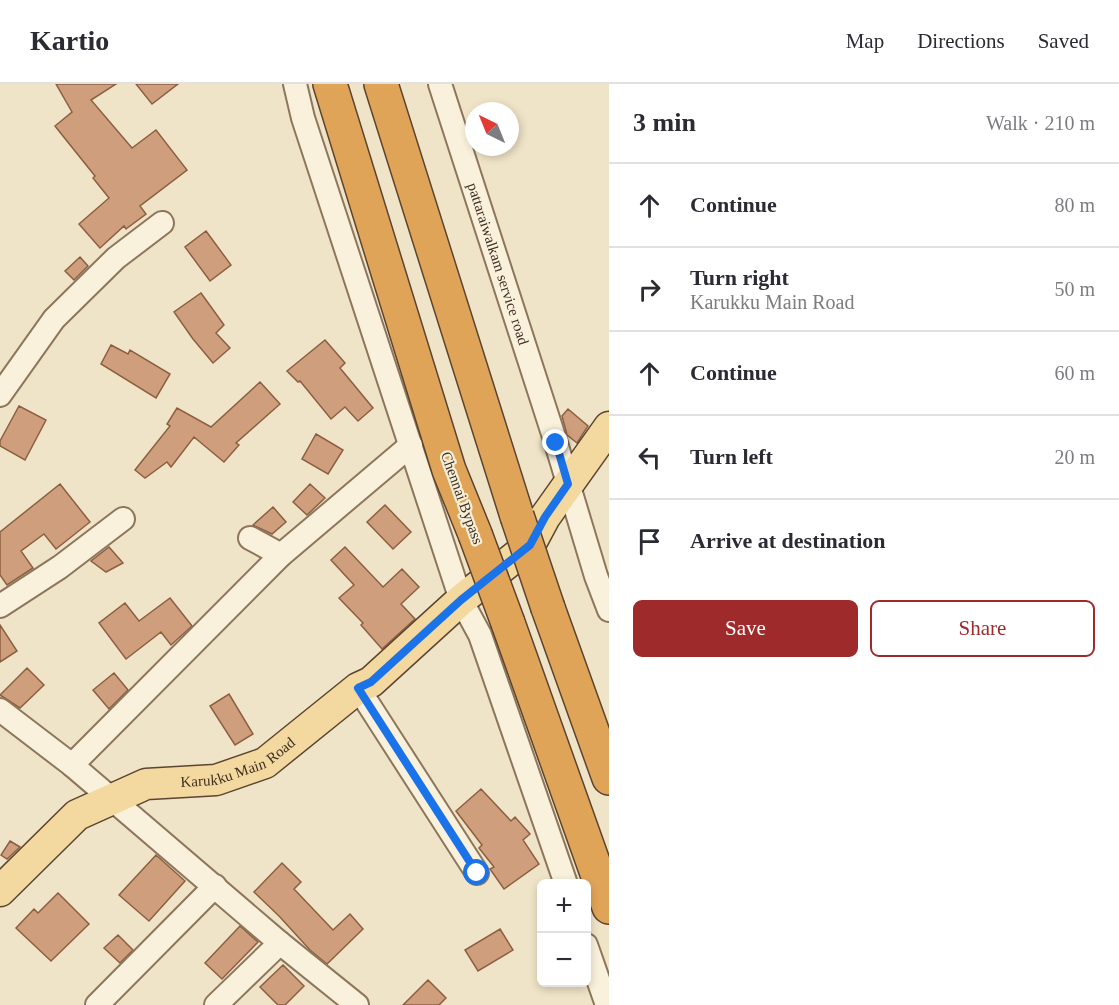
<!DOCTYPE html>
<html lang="en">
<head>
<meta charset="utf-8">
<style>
  body { margin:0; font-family:Georgia,serif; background:#f7f7f7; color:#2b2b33 }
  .controls { position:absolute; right:18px; bottom:18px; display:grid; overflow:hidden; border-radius:9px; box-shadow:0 3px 9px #0003 }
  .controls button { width:54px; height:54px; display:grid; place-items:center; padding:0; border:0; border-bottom:2px solid #e1e1e2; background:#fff; color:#2b2b33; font:30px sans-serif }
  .compass { position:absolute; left:465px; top:18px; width:54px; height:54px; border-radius:50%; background:#fff; box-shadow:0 3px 9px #0003; rotate:317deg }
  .stop { position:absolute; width:18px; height:18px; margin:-14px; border:4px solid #1a73e8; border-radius:50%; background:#fff }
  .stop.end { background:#1a73e8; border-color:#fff; box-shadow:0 2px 6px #0008 }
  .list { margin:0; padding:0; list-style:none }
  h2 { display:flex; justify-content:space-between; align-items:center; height:78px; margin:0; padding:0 24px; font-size:26px }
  h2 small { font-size:20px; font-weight:400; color:#7c7c81 }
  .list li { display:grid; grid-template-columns:39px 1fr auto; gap:18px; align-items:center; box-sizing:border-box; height:84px; padding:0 24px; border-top:2px solid #e1e1e2 }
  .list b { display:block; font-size:22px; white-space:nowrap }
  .list p { margin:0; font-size:20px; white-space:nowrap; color:#7c7c81 }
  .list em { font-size:20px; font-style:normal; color:#7c7c81 }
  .actions { display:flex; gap:12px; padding:18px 24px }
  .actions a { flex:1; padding:14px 0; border:2px solid #9e2a2b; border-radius:9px; text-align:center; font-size:21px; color:#9e2a2b }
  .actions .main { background:#9e2a2b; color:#fff }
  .icon { flex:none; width:33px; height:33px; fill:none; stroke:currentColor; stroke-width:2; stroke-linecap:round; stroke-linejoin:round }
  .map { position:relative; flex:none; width:609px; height:921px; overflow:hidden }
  header { display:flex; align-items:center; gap:36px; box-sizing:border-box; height:84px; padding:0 30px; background:#fff; border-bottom:2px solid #e1e1e2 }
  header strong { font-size:28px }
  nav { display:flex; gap:33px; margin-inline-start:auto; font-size:21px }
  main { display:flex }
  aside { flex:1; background:#fff }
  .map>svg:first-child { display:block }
  .building { fill:#cf9f7d; stroke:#8d5f41; stroke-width:1.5 }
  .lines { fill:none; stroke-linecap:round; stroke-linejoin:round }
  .minor-casing { stroke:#8d765c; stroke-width:26 }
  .major-casing { stroke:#5b4430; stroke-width:33 }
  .highway-casing { stroke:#5b4430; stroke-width:36 }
  .minor { stroke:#faf1dc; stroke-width:22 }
  .major { stroke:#f3d9a0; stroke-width:30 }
  .highway { stroke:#e0a458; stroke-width:33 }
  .highway-bridge-casing { stroke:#5b4430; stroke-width:36; stroke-linecap:butt }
  .highway-bridge { stroke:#e0a458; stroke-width:33 }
  .route { stroke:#1a73e8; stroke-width:8 }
  .labels { text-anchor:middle; stroke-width:4.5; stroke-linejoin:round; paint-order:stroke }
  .street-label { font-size:15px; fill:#3d2e20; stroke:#f7eed8 }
</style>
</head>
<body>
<header>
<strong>Kartio</strong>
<nav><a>Map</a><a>Directions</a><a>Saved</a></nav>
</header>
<main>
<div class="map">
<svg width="609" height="921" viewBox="0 0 609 921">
  <rect width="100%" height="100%" fill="#f0e4c8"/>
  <path class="building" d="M56,0H116L91,16L132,64L156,46L187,86L140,122L146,130L126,145L124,142L100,164L79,140L109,114L93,94L95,92L55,42L72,28Z
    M136,0H178L152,20Z
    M206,147L231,181L210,197L185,163Z
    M80,173L88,182L74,196L65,187Z
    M201,209L224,241L216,249L230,264L213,279L193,255L174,228Z
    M325,256L345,279L340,284L373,324L358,337L345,323L331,335L300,297L298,298L287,287Z
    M111,261L128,270L130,266L170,290L156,314L101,280Z
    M260,298L280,320L236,359L239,361L224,378L194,353L171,383L167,378L145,394L135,386L170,342L167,340L177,324L211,343Z
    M19,322L46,336L25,376L0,362V357Z
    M568,325L588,342L577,359L567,351L562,332Z
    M316,350L343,366L328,390L302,375Z
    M60,400L90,438L56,465L44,450L21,467L33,484L7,501L0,491V448Z
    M310,400L325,414L307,431L293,418Z
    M385,421L411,448L393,465L367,438Z
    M273,423L286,438L272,450L253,441Z
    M109,463L123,479L106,488L91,477Z
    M345,463L383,503L402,485L419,503L401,520L415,535L382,565L361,541L363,539L339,514L354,501L331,476Z
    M170,514L192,542L171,561L161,548L126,575L99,539L125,519L139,537Z
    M0,541L17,567L0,578Z
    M27,584L44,601L20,624L0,611Z
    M114,589L128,606L109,625L93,606Z
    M229,610L253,650L235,661L210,622Z
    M481,705L511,737L515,733L530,750L523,756L539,780L504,805L490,785L494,783L479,764L482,761L456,727Z
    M10,757L20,763L7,775L1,771Z
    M156,771L185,797L149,837L119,811Z
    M282,779L301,798L294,805L333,846L350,830L363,845L327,880L310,866L279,832L254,808Z
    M58,809L89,840L51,877L16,844L34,825L38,829Z
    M240,842L258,858L222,895L205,879Z
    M500,845L513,866L478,887L465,866Z
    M118,851L133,866L120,879L104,864Z
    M283,881L304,902L285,921H278L260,903Z
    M428,896L446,914L439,921H403Z"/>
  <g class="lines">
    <defs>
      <g id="minor">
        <path d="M295,0L303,34L461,516L480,551L566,800"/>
        <path id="s1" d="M440,0L556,359L596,492L609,526"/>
        <path d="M0,311L54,235L116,174L162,139"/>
        <path d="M250,454L281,471"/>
        <path d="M0,522L60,483L123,435"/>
        <path d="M358,604L477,789"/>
        <path d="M0,626L72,681L280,859L357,921"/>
        <path d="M72,681L281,471L411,361"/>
        <path d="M586,861L607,921"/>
        <path d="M97,921L215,802"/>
        <path d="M216,921L280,859"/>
      </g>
      <g id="major">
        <path id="s2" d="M0,807L77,731L146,700L216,696L265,679L358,604L371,598L461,516L530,461L545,433L609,343"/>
      </g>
      <path id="highway" d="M330,0L449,386L475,450
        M381,0L517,432
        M548,524L609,694
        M508,539L609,823"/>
    </defs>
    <use href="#minor" class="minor-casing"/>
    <use href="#major" class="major-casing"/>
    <use href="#highway" class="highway-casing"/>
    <use href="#minor" class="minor"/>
    <use href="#major" class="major"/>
    <use href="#highway" class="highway"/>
    <defs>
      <path id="highway-bridge" d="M517,432L548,524
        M475,450L508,539"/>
    </defs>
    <use href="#highway-bridge" class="highway-bridge-casing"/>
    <use href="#highway-bridge" class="highway-bridge"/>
  </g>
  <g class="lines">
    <path class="route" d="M477,789L358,604L371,598L461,516L530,461L545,433L568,400L556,359"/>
  </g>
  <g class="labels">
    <g class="street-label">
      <text dy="5" stroke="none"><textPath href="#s1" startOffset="189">pattaraiwalkam service road</textPath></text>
      <text transform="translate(462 414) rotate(70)" y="5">Chennai Bypass</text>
      <text dy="5" stroke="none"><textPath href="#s2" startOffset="280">Karukku Main Road</textPath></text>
    </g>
  </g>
</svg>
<div class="controls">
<button>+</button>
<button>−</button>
</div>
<svg class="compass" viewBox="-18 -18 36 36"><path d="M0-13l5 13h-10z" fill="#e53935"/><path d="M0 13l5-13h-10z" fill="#7c7c81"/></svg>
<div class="stop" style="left:477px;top:789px"></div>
<div class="stop end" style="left:556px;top:359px"></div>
</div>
<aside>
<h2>3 min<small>Walk · 210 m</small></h2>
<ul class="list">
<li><svg class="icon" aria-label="ahead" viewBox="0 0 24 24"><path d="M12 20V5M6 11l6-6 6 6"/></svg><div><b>Continue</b></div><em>80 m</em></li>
<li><svg class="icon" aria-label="right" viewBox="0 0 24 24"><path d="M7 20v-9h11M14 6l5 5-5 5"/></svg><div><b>Turn right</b><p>Karukku Main Road</p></div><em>50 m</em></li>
<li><svg class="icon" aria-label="ahead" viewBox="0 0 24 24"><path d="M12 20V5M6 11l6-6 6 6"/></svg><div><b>Continue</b></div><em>60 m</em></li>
<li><svg class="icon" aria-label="left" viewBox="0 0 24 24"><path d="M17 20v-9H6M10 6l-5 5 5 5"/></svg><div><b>Turn left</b></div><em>20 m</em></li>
<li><svg class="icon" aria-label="arrive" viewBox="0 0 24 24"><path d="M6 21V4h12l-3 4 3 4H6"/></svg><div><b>Arrive at destination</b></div></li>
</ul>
<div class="actions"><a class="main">Save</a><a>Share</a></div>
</aside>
</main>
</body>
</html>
